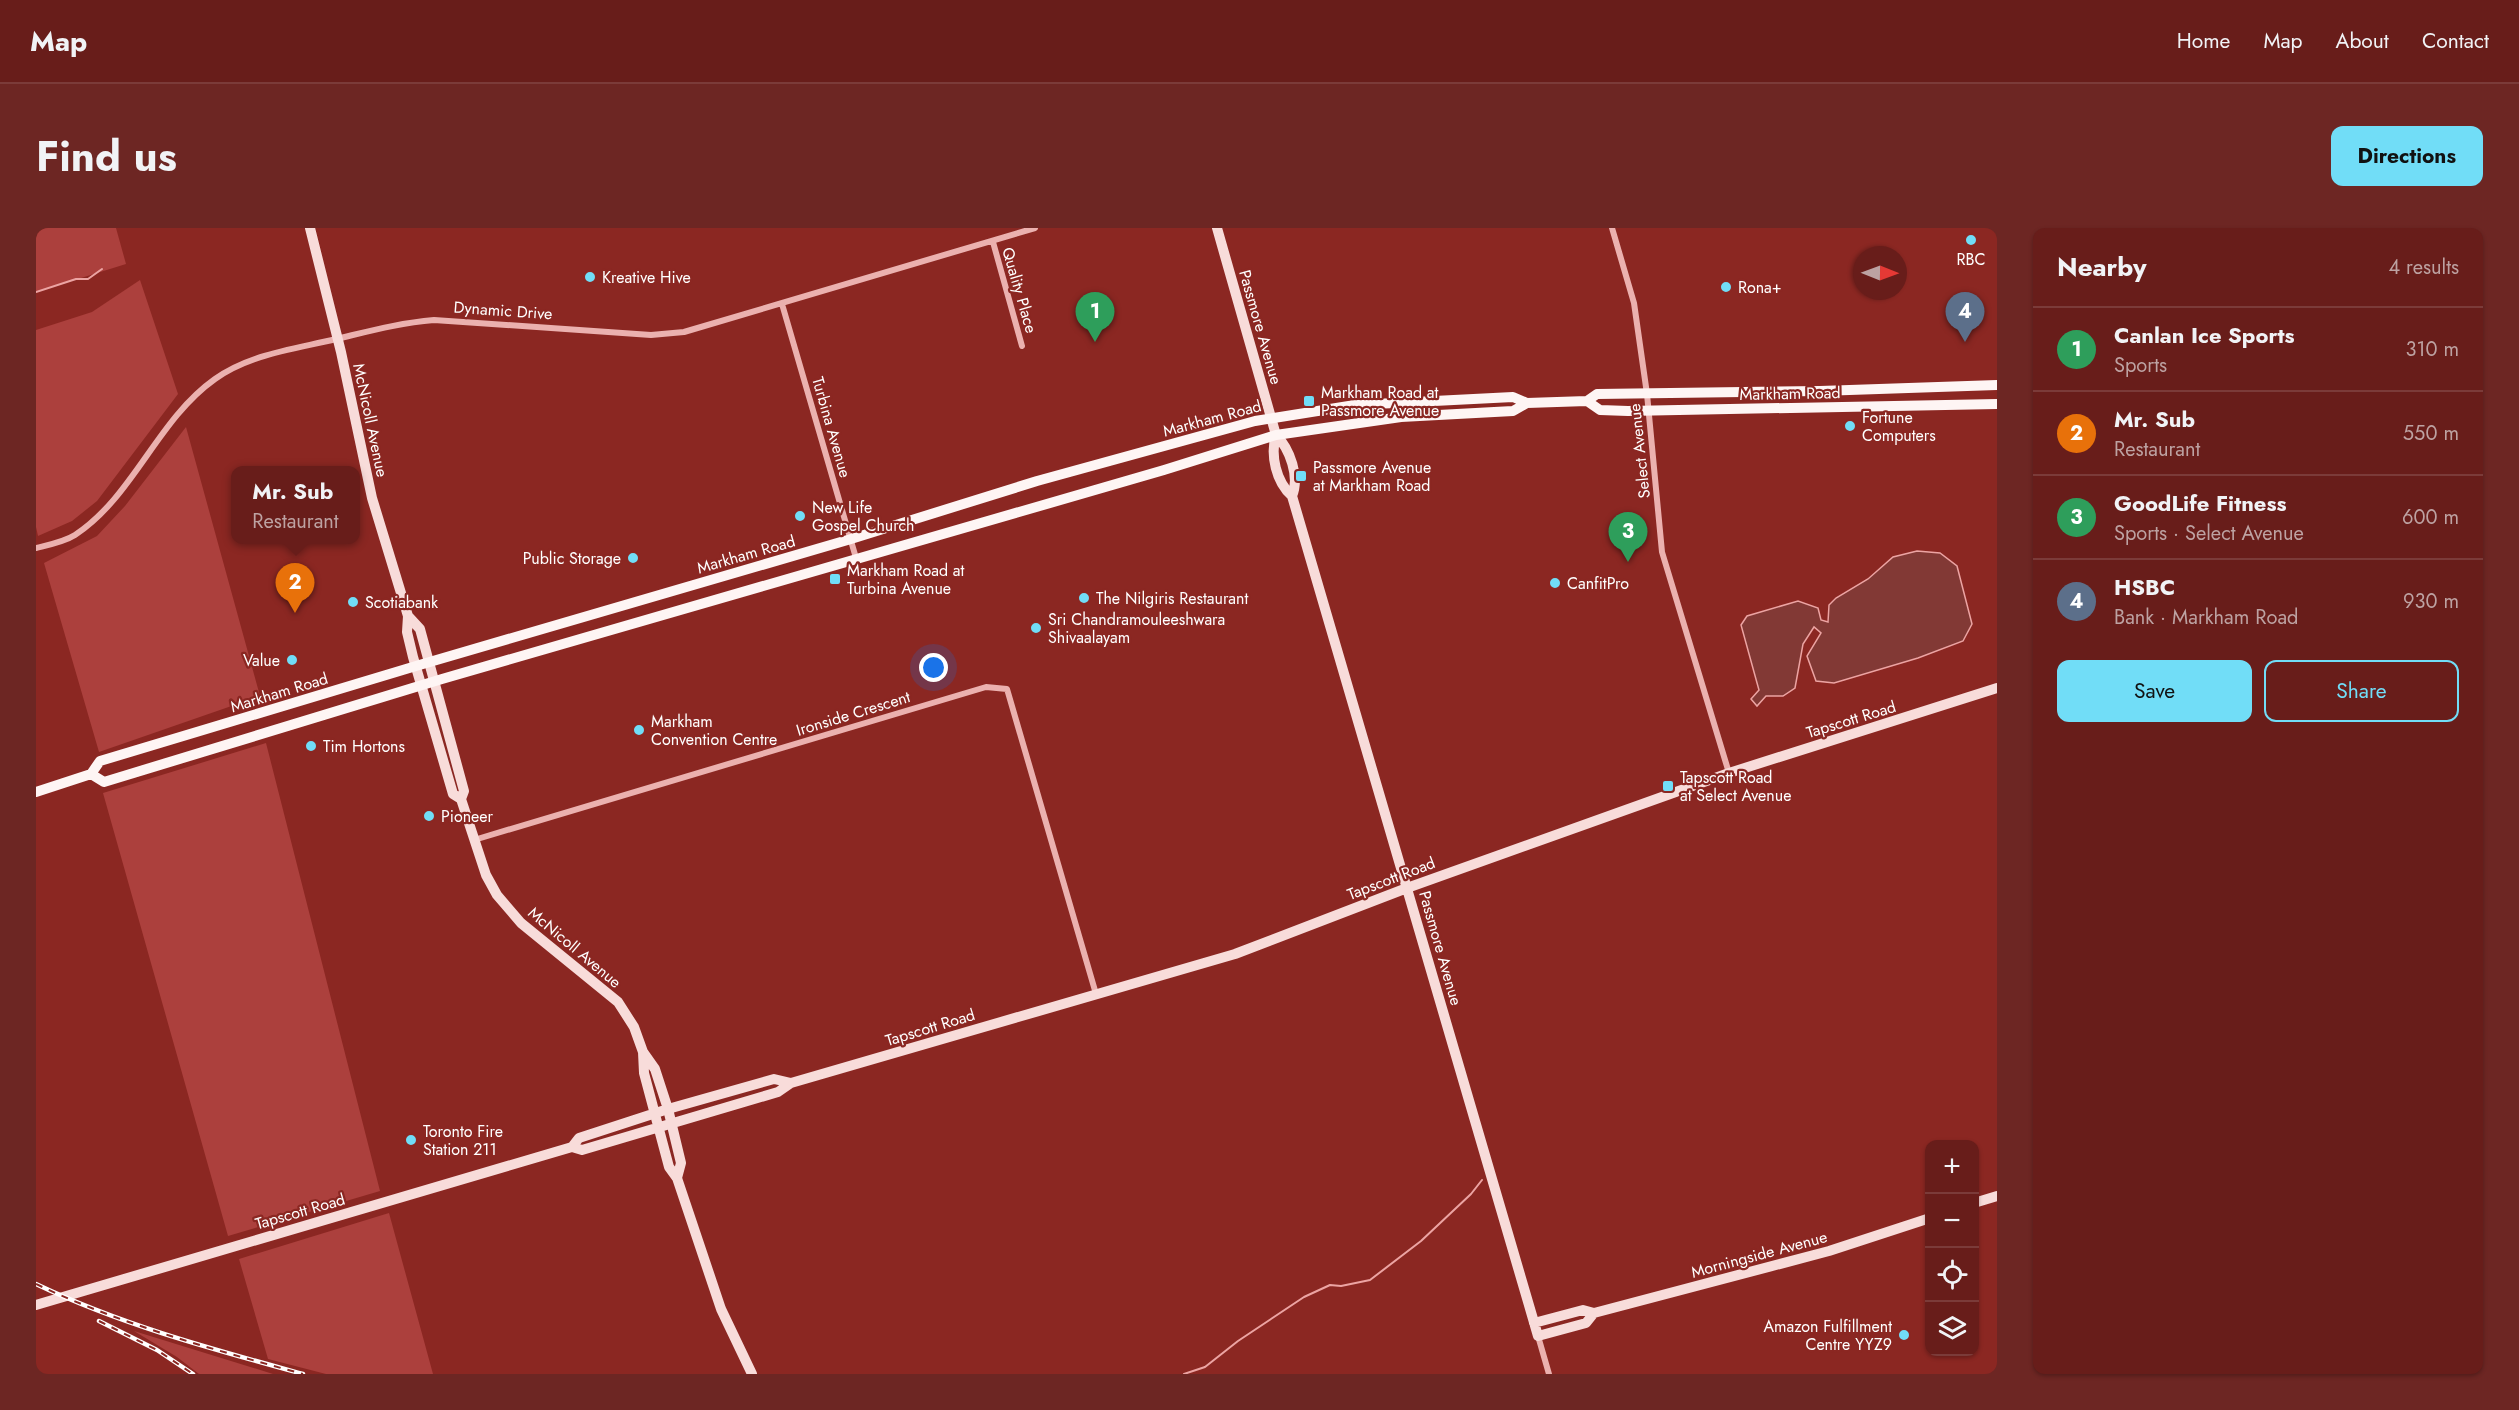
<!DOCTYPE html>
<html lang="en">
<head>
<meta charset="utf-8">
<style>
  body { margin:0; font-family:Jost,sans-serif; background:#6d2623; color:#f1f3f6 }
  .controls { position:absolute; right:18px; bottom:18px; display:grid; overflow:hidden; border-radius:12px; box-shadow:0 2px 4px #0004 }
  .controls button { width:54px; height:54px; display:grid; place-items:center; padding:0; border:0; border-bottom:2px solid #7b3b39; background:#681d1a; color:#f1f3f6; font:30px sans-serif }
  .compass { position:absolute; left:1817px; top:18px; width:54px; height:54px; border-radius:50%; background:#681d1a; box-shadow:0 2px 4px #0004; rotate:91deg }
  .you { position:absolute; left:898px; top:440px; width:21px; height:21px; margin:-15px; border:4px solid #fff; border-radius:50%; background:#1a73e8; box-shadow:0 0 0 9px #1a73e833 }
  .badge { display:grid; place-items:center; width:39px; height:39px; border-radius:50%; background:#71ddf7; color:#fff; font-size:20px; font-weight:700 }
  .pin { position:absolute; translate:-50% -50px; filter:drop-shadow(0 2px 3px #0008) }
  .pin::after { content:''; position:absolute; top:32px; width:21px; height:18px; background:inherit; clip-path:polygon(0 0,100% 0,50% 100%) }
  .popup { position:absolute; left:195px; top:238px; width:129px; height:78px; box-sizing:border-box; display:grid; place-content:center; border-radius:12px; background:#681d1a; filter:drop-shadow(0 2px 4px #0005); font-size:20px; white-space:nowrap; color:#bda2a2 }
  .popup b { font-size:22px; color:#f1f3f6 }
  .popup::after { content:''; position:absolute; left:50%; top:100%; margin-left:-12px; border:12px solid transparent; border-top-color:#681d1a }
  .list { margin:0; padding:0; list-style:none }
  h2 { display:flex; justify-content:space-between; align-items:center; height:78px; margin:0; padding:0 24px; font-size:26px }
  h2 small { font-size:20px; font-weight:400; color:#bda2a2 }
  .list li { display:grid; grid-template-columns:39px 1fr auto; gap:18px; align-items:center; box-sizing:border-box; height:84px; padding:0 24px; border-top:2px solid #7b3b39 }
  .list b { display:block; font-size:22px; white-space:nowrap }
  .list p { margin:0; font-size:20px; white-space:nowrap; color:#bda2a2 }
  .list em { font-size:20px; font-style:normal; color:#bda2a2 }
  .actions { display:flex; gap:12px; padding:18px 24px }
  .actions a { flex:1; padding:14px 0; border:2px solid #71ddf7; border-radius:12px; text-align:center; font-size:21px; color:#71ddf7 }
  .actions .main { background:#71ddf7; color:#111 }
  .icon { flex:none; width:33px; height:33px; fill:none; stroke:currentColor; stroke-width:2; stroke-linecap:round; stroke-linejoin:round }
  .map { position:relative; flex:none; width:1961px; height:1146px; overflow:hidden; border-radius:12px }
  header { display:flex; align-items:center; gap:36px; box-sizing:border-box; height:84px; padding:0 30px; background:#681d1a; border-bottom:2px solid #7b3b39 }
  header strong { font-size:28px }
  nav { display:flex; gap:33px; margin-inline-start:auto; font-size:21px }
  .intro { display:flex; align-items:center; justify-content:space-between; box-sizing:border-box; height:144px; padding:0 36px }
  h1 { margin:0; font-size:42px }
  .button { padding:15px 27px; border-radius:12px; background:#71ddf7; color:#111; font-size:21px; font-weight:700 }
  main { display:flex; gap:36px; padding:0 36px }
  aside { flex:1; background:#681d1a; border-radius:12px; box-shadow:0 2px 4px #0004 }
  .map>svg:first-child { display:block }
  .green { fill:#ac403d }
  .water { fill:#823935; stroke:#eca4a3; stroke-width:1.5 }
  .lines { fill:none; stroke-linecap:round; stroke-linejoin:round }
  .stream { stroke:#eca4a3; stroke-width:2 }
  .street { stroke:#ebb1af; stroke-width:6 }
  .secondary { stroke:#f8dcda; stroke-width:10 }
  .primary { stroke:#fef5f4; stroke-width:10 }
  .rail-casing { stroke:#fff; stroke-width:4.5 }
  .rail { stroke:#8b2722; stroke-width:2; stroke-dasharray:7; stroke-linecap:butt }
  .poi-dot { fill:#71ddf7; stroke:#8b2722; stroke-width:2 }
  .labels { text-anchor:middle; stroke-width:4.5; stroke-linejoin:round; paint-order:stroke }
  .poi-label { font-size:16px; fill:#fff; stroke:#8b2722; text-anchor:start }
  .street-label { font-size:16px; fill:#fff; stroke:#8b2722 }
</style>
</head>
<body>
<header>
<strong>Map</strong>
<nav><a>Home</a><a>Map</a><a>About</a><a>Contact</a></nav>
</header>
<div class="intro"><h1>Find us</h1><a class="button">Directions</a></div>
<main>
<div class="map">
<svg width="1961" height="1146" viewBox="0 0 1961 1146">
  <rect width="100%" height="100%" fill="#8b2722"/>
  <path class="green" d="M0,0H80L90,36L0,64Z
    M104,52L142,166L61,273L36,293L2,308L0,299V102L56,84Z
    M150,199L224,468L63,524L8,335L61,308L89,278Z
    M230,515L344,963L192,1008L67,565Z
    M353,985L397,1146H290L232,1131L203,1031Z
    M98,1103L237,1146H163L141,1129Z"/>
  <path class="water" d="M1881,323L1904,325L1921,338L1936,396L1927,413L1882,430L1798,455L1780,453L1771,428L1785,405L1778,399L1767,416L1759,460L1747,468H1730L1721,478L1715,471L1723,462L1705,397L1711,388L1762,373L1782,380L1785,392L1792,394L1793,377L1800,370L1832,351L1857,329Z"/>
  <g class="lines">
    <path class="stream" d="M0,64L40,51H52L66,41
      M1148,1146L1169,1139L1202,1113L1268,1069L1294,1057L1305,1058L1334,1052L1385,1013L1435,966L1446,952"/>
    <path class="street" d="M1576,0L1598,75L1611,166L1626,324L1693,545
      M957,14L986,118
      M746,76L820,330
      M0,320C12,317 28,314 39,307C98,268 121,192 179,151C214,126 259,121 300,111C334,103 363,95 398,92L615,107L648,104L999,0
      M438,612L950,459L971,461L1060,766
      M1502,1108L1513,1146"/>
    <path class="secondary" d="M274,0L305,124L336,270L372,388L371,404L377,429L417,566L425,571L450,647L461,667L485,695L582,774L598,799L607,824L619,841L632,881L645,935L641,950
      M1181,0L1240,207C1254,221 1264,249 1256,268
      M1240,207C1234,227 1240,254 1256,268L1502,1108L1550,1095L1558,1085
      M372,388L384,401L428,563L425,571
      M607,824L608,845L633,939L641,950L685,1081L716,1146
      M536,919L543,910L632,881L738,851L755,855
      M1938,975L1961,968
      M0,1077L536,919L546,922L742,864L755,855L1199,726L1371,660L1693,545L1961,460
      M1498,1095L1547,1082L1558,1085L1793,1023L1894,990"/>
    <path class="primary" d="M1551,173L1564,182L1592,183L1961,176
      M55,546L68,554L406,451L1128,242L1240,207L1365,189L1477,183L1491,175
      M0,564L55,546L64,533L380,438L815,311L1001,253L1219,193L1319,177L1477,169L1491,175L1551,173L1561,166L1784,163L1961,157"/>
    <defs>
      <path id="rail" d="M0,1056C86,1097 176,1121 267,1146
        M63,1093L121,1122L157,1146"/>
    </defs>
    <use href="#rail" class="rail-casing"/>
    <use href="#rail" class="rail"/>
  </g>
  <g class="poi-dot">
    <circle cx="1935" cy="12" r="6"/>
    <circle cx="554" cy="49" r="6"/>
    <circle cx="1690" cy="59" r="6"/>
    <rect x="1267" y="167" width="12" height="12" rx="3"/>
    <circle cx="1814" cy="198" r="6"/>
    <rect x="1259" y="242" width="12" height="12" rx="3"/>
    <circle cx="764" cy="288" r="6"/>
    <circle cx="597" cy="330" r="6"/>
    <rect x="793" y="345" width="12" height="12" rx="3"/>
    <circle cx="1519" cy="355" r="6"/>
    <circle cx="1048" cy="370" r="6"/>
    <circle cx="317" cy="374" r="6"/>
    <circle cx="1000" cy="400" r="6"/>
    <circle cx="256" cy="432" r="6"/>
    <circle cx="603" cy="502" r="6"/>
    <circle cx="275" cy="518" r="6"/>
    <rect x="1626" y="552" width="12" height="12" rx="3"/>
    <circle cx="393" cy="588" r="6"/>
    <circle cx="375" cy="912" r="6"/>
    <circle cx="1868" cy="1107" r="6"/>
  </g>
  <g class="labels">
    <g class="poi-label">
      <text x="1935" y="37" text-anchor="middle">RBC</text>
      <text x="566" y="55">Kreative Hive</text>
      <text x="1702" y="65">Rona+</text>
      <text x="1285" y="170">Markham Road at<tspan x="1285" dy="18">Passmore Avenue</tspan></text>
      <text x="1826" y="195">Fortune<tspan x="1826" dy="18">Computers</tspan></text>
      <text x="1277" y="245">Passmore Avenue<tspan x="1277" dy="18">at Markham Road</tspan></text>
      <text x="776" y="285">New Life<tspan x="776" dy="18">Gospel Church</tspan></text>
      <text x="585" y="336" text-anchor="end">Public Storage</text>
      <text x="811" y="348">Markham Road at<tspan x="811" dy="18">Turbina Avenue</tspan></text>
      <text x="1531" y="361">CanfitPro</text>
      <text x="1060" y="376">The Nilgiris Restaurant</text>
      <text x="329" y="380">Scotiabank</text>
      <text x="1012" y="397">Sri Chandramouleeshwara<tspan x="1012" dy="18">Shivaalayam</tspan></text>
      <text x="244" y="438" text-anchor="end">Value</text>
      <text x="615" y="499">Markham<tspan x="615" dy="18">Convention Centre</tspan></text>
      <text x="287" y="524">Tim Hortons</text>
      <text x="1644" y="555">Tapscott Road<tspan x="1644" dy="18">at Select Avenue</tspan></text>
      <text x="405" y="594">Pioneer</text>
      <text x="387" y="909">Toronto Fire<tspan x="387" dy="18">Station 211</tspan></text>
      <text x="1856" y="1104" text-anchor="end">Amazon Fulfillment<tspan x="1856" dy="18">Centre YYZ9</tspan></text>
    </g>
    <g class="street-label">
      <text transform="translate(984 62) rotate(74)" y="6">Quality Place</text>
      <text transform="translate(467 82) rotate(4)" y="6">Dynamic Drive</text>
      <text transform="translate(1225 99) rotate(74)" y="6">Passmore Avenue</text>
      <text transform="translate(1754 165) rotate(-1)" y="6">Markham Road</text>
      <text transform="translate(1176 190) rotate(-15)" y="6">Markham Road</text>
      <text transform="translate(335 192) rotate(78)" y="6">McNicoll Avenue</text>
      <text transform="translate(796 199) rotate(74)" y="6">Turbina Avenue</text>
      <text transform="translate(1603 223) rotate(-96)" y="6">Select Avenue</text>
      <text transform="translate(710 326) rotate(-16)" y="6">Markham Road</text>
      <text transform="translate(243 464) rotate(-17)" y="6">Markham Road</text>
      <text transform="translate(817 485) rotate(-17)" y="6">Ironside Crescent</text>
      <text transform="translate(1815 491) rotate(-17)" y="6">Tapscott Road</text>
      <text transform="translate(1355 650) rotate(-21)" y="6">Tapscott Road</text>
      <text transform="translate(539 719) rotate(40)" y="6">McNicoll Avenue</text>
      <text transform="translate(1405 720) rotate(74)" y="6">Passmore Avenue</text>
      <text transform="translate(894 799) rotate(-17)" y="6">Tapscott Road</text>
      <text transform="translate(264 983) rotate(-16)" y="6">Tapscott Road</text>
      <text transform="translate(1723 1026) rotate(-15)" y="6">Morningside Avenue</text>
    </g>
  </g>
</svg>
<div class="controls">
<button>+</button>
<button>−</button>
<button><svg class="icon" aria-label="locate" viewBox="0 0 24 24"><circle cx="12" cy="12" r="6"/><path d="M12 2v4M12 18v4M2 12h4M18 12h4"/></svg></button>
<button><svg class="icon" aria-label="layers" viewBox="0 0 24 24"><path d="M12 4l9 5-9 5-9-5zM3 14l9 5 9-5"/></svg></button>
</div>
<svg class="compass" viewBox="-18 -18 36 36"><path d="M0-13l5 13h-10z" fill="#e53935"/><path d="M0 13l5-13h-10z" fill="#bda2a2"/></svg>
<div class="you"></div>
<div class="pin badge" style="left:1059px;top:114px;background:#2e9e5b">1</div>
<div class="pin badge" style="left:259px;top:385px;background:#e8710a">2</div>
<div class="popup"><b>Mr. Sub</b>Restaurant</div>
<div class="pin badge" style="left:1592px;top:334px;background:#2e9e5b">3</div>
<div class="pin badge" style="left:1929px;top:114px;background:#5c6f8a">4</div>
</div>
<aside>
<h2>Nearby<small>4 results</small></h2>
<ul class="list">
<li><span class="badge" style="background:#2e9e5b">1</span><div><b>Canlan Ice Sports</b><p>Sports</p></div><em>310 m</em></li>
<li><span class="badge" style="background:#e8710a">2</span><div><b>Mr. Sub</b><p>Restaurant</p></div><em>550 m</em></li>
<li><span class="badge" style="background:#2e9e5b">3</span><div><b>GoodLife Fitness</b><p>Sports · Select Avenue</p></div><em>600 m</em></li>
<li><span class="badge" style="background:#5c6f8a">4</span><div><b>HSBC</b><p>Bank · Markham Road</p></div><em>930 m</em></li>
</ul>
<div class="actions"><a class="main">Save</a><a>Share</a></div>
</aside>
</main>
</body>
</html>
